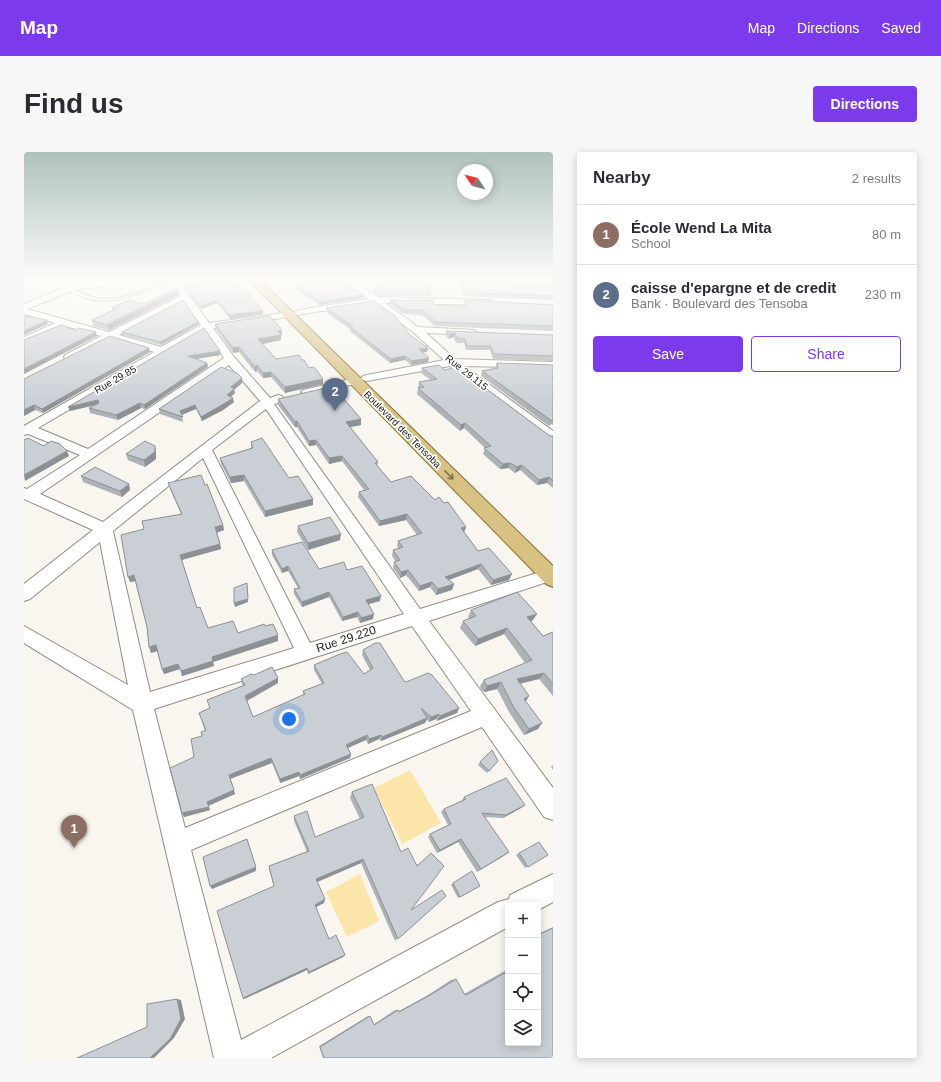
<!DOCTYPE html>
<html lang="en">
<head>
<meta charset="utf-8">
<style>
  body { margin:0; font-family:Helvetica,sans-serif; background:#f7f7f7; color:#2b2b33 }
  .controls { position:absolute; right:12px; bottom:12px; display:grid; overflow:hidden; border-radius:4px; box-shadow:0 2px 10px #0003 }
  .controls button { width:36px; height:36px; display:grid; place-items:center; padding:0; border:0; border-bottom:1px solid #e1e1e2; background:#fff; color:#2b2b33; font:20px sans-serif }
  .compass { position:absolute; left:433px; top:12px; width:36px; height:36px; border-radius:50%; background:#fff; box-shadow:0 2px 10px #0003; rotate:305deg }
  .you { position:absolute; left:265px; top:567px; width:14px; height:14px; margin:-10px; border:3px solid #fff; border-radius:50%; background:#1a73e8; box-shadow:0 0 0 6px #1a73e833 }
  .badge { display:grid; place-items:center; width:26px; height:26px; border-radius:50%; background:#7c3aed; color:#fff; font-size:13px; font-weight:700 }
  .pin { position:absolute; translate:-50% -33px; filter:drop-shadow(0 1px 2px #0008) }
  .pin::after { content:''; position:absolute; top:21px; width:14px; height:12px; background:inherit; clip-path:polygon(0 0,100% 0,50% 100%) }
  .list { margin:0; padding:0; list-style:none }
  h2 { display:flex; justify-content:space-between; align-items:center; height:52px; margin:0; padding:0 16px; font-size:17px }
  h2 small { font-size:13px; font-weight:400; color:#7c7c81 }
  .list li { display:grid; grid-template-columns:26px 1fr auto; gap:12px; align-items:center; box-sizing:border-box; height:60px; padding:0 16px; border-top:1px solid #e1e1e2 }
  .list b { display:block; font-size:15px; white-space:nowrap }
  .list p { margin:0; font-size:13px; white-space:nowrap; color:#7c7c81 }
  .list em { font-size:13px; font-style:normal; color:#7c7c81 }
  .actions { display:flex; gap:8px; padding:12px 16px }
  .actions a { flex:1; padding:9px 0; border:1px solid #7c3aed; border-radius:4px; text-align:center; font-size:14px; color:#7c3aed }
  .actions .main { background:#7c3aed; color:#fff }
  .icon { flex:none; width:22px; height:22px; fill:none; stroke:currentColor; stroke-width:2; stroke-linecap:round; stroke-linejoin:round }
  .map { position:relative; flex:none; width:529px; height:906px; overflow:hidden; border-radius:4px }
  header { display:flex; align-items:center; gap:24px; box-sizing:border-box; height:56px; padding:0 20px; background:#7c3aed; color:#fff }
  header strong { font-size:19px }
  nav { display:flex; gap:22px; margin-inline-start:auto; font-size:14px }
  .intro { display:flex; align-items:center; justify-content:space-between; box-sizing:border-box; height:96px; padding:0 24px }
  h1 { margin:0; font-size:28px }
  .button { padding:10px 18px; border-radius:4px; background:#7c3aed; color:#fff; font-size:14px; font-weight:700 }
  main { display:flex; gap:24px; padding:0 24px }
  aside { flex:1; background:#fff; border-radius:4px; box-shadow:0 2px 10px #0003 }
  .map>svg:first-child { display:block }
  .green { fill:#fbe5a8 }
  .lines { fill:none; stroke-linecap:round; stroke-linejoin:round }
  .service-casing { stroke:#908d86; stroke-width:2 }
  .minor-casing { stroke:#908d86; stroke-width:2 }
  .primary-casing { stroke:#87702a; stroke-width:2 }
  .service { fill:#fff; fill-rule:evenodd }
  .minor { fill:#fff; fill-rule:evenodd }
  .primary { fill:#d7c283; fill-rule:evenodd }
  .wall { fill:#adb2b7 }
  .shaded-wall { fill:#8d9195 }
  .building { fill:#c9cfd5; stroke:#8d9195 }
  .oneway { stroke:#7e7252 }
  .labels { text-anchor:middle; stroke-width:3.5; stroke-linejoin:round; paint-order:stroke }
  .far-street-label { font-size:10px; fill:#242320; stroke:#fff }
  .street-label { font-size:12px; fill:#242320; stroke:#fff }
</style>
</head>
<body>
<header>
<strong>Map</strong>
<nav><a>Map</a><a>Directions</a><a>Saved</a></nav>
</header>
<div class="intro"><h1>Find us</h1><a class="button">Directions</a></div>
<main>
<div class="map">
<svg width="529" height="906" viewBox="0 0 529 906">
  <rect width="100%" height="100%" fill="#f9f6ef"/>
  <path class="green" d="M386,618L417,671L378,692L350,636Z
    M336,722L355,769L323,785L302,740Z"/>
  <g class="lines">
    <defs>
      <path id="service" d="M150,128L151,130C113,139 82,163 43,137L47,136C55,140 63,144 73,146C99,151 125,134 150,128Z"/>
      <path id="minor" d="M8,127H21L48,133L95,127H116L112,129L50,138L3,157L85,180L157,144L145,127H153L185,171L267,160L269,162L264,165L189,176L210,205L246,246L254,243L258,244L260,247L258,250L250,252L396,457L526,417L529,418V428L405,469L529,636V668L520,665L458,575L167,698L217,888L474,750L485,747L486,743L529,722V750L514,758V753H484V775L247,906H190L109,558L0,491V474L104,533L76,390L6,447L0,449V432L69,378L0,347V336L3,337L56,303L4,282L0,283V274L130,200L87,187L49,207H41L40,205L41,203L77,184L41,174L0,192V185L31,171L0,162V152L39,136ZM160,149L177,173L137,195L95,183ZM181,178L200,206L64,297L14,276ZM205,213L236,249L79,370L16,342ZM242,257L380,462L286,491L188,298ZM179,306L270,496L126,540L89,379ZM388,474L447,559L161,676L130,557Z
        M315,127H324L354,145L467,148V152L464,153L361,151L394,175L450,178L452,180L450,182L447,183L402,181L431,207L529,210V216L440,214L529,279V289L524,288L426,214L343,229L339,228L337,226L339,224L343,223L420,208L389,180L350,151L272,163L270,161L275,158L344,147Z
        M385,127L529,129V135L389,129Z
        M331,226L337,229L335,231L283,243L277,240L279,238Z"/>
      <path id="primary" d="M224,127H235L529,414V435L522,432Z"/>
    </defs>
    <use href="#service" class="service-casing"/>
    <use href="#minor" class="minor-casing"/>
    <use href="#primary" class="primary-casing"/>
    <use href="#service" class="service"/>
    <use href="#minor" class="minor"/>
    <use href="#primary" class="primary"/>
  </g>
  <path class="wall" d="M33,127H83L47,130Z
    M264,127H314L332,140L340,143V146L295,153L285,145V148Z
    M481,127H529V128Z
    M361,129L403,135L407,140V144H354L349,140L350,137L360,134Z
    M439,129L529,132V148L439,144L438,133Z
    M162,135L239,162L206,167L193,151L177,157L163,138Z
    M155,143L85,178L69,174L68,168L89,159L88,156L119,152Z
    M366,148L410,153L440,154L441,148L529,153V179L411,174L398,163L379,162L366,152Z
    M302,156L386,183L404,196L403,200H399L404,210L387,213L381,208L366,211L326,179V177L302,160Z
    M175,172L137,193L99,183L98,180Z
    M191,172L258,183H257V188L238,192L252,207L285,216L299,232L261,241L247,225L239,226L233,219L231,220L215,200L209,201L192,177Z
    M180,176L196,203L172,207L183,211L184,215L121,257L117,256L94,268L66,261L65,256L71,253L46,259Z
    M422,179L529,183V209L469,207L466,198H442L440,191H432L429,185L425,187L421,183Z
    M125,196L126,200L19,261L11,258L0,264V227Z
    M473,211L529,213V273L527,272L525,274L457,224L458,219L471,216Z
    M398,216L421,218L526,284H529V336L523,331L513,333L496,318L491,321L484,316L476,317L459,302L461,296L440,276L436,279L393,242L394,236H395H394L395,230L407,228L397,221Z
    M218,231L210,238L211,241L207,245L210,250L199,258L178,269L172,257L158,263L159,270L136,262L135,257Z
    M254,247L317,248L337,267V273L326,275L354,310L353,314L367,330L411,348L442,375L440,380L454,399L485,428L467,433L454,417L425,428L430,432L428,438L412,443L406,435L395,439L382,423L376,426L369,416L370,410H372L368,404L369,398L375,397L373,394L374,389L393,383L382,368L355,374L334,345L335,340L340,338L318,309L305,312L292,293L285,294L273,275H271L254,253Z
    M227,290L265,326L289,347V353L241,365L220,329L207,331L197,312L196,306L227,296Z
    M131,294L132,300V307L121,315L104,308L102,302Z
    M57,324L105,332L106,338L98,345L59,330Z
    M144,331L199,373L200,378L193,380L196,392L197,397L158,408L173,456L184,476L214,481L241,474L254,489L189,510L190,514L158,524L156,517L140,522L133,499L127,501L123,475L111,429L106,430L120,377L157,362L146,337Z
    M274,374L316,388L284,398L273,380Z
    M248,398L295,417L323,418L356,449L344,452L349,467L336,471L333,465L318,469L305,445L278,455L270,442V437L274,436L264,419L258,421L248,403Z
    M447,458L509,468L507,469L519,484L529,480V544L515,527L496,532L502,549L514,577L500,583L485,560L473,537L460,540L457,537L456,534L460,528L501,511L480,482L451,494L436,476L439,469L445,466L444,465Z
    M339,498L380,529L435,556L433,561L413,569L412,567L405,570L403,568L401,571L357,589L355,587L344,592L342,588L324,596L327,602L326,606L276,627L275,624L256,631L248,611L206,627L211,642L184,654L186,658L160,665L170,605L178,584L181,579L175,561L186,556L183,548L219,534L218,532L217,527L254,526V531L223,549L229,565L279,543V539L298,532L290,518V513L340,522L346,518L338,503Z
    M474,609L463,621L454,613L456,610Z
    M529,613V618L527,615Z
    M328,640L387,758L422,744L371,789L337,711L293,730L300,751L292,755L305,787L321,803L319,805L284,822L283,818L220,847L219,846L250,734L245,718V714L283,700L270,669V664L291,685L336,667L326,646Z
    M440,645L501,653L497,656L479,666L461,665L481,703L453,720L434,690L413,701L404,685L406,682L424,673L417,660L420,657L438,649V648Z
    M495,701L524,703L501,716L492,703Z
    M429,731L456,734L434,746L427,733Z
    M529,775V906H299L295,894L344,864H346L350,872L371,858H374L375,859L404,843L427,828L432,827L440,842L484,817V891H514V782Z
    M484,801V809L481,802Z"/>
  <path class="shaded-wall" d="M46,127H83L47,130Z
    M124,127H144L142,129L124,131Z
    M154,138L155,143L85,178L83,173Z
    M340,143V146L295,153V150Z
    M193,148V151L177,157V154Z
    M239,159V162L206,167L205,163Z
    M23,168L24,172L0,183V179Z
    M174,170L175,172L137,193L136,190Z
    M258,178V183L254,184V179Z
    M72,180L73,184L0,222V217Z
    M431,181L429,185L425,187L426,182Z
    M257,183V188L234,193V187Z
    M215,195V200L209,201V196Z
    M125,196L126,200L19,261L18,257Z
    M404,196L403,200L394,201L395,197Z
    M196,199V203L165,208L164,204Z
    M381,204V208L366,211L367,207Z
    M405,206L404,210L387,213L388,209Z
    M183,211L184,215L121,257L120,253Z
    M233,213V219L231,220V215Z
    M247,220V225L239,226V221Z
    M218,226V231L210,238L211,241L203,248V243L207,235Z
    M299,227V232L261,241V235Z
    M209,246L210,250L199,258L178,269L177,265Z
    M74,248L75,252L46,259L44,255Z
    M116,251L117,256L94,268L92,263Z
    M10,253L11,258L0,264V258Z
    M171,253L172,257L157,263L156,259Z
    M337,267V273L322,276V270Z
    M273,269V275H271V270Z
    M441,271L440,276L436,279L437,273Z
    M292,288V293L285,294V289Z
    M131,294L132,300V307L121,315L120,308Z
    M43,299L45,304L1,329L0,323Z
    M318,304V309L305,312V306Z
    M486,311L484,316L476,317L479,312Z
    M498,313L496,318L491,321L493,315Z
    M220,323V329L207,331L206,325Z
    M525,325L523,331L513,333L515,328Z
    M105,332L106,338L98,345L96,339Z
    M289,347V353L241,365V359Z
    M383,362L382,368L355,374L356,369Z
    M199,373L200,378L192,381L191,375Z
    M442,375L440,380L437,376Z
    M317,382L316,388L284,398V391Z
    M196,392L197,397L157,408L156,403Z
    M457,412L454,417L419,430L421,425Z
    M264,414V419L258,421V417Z
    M384,418L382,423L376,426L377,420Z
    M488,422L485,428L467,433L469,428Z
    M110,423L112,429L106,430L104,425Z
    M408,430L406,435L395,439L396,434Z
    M223,431L224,450L211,455L210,451Z
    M430,432L428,438L412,443L414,437Z
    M305,440V445L278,455V450Z
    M357,444L356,449L341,453L342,448Z
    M334,460L333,465L318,469L319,465Z
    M350,462L349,467L336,471L337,466Z
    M513,462L509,468L500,472L503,465Z
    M483,476L480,482L451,494L454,487Z
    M254,483V489L189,510L190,514L158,524L157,519L188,505Z
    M132,493L134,499L127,501L125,495Z
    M154,512L156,517L140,522L138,517Z
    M520,521L515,527L489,533L493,527Z
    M254,526V531L222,549L221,544Z
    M477,530L473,537L460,540L463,534Z
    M505,544L501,551L500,547Z
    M435,556L433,561L413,569L416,564Z
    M415,562L412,567L405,570L407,565Z
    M403,566L401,571L357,589L358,585Z
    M518,571L514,577L500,583L505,577Z
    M343,583L342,588L321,597L322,593Z
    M357,583L355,587L344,592L345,587Z
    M327,602L326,606L276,627V623Z
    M247,606L248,611L206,627L205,623Z
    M275,620V624L256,631V627Z
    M210,638L211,642L184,654L183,650Z
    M501,653L497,656L479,666L482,663Z
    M185,655L186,658L160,665L158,661Z
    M437,687L434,690L413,701L416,698Z
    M485,700L481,703L453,720L457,717Z
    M339,707L337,711L291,731L292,727Z
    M232,715V719L188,737L186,734Z
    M301,747L300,751L290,756L291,753Z
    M321,803L319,805L284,822L285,820Z
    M283,816V818L220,847L219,846Z
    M153,847L157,848L161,867L150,886L130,906H126Z"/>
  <path class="building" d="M181,127H205L216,132L239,159L205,163L193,148L177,154L162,135Z
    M268,127H314L332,140L335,139L340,143L295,150L285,141V145Z
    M361,129L402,130L403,135H406L407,140H355L350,137L351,134H361Z
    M439,129L529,132V144L440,140Z
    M153,137L154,138L83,173L68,168L92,157L88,156L105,148L119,152Z
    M159,148L174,170L136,190L98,180Z
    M366,148H409L410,153L441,154V148L529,153V174L412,170L399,158H380Z
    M350,149L370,163L386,183L404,196L395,197L405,206L388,209L381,204L367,207L326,175L329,174L302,156Z
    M2,164L23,168L0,179V165Z
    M246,164L258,178L254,179L257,183L234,187L252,207L275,203L278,208H280L285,216L290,215L299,227L261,235L247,220L239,221L233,213L231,215L215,195L209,196L191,172Z
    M37,173L51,178L55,176L72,180L0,217V188Z
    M180,176L196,199L164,204L183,211L120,253L116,251L92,263L65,256L75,251L74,248L44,255Z
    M422,179L529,183V204L470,202L467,194H443L441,187L433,186L431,181L426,182Z
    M86,184L125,196L18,257L10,253L0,258V227Z
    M473,211L529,213V225H528H529V268L528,269L458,219L474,216Z
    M415,213L421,218L433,215L526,284H529V329L525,325L515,328L498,313L493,315L486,311L479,312L460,296L467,294L441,271L437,273L394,236L400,235L395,230L413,227L398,216Z
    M197,215L213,221L218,226L207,235L210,237L203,243L209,246L198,253L177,265L171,253L156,259L159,265L135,257Z
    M306,235L317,248L320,247L337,267L322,270L354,310L351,311L367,330L387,324L411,348L415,345L420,351L424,350L442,375L437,376L454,399L465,396L488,422L469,428L457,412L421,425L430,432L414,437L408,430L396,434L384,418L377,420L370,410L376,408L369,398L379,395L374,389L398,381L383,362L356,369L335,340L345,337L318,304L305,306L292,288L285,289L273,269L271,270L254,247Z
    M4,286L20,294L27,289L36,292L43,299L0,323V288Z
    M238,286L265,326L274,324L289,347L241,359L220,323L206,325L196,306L229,296L227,290Z
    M121,289L131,294V300L120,308L102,302Z
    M71,315L105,332L96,339L57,324Z
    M177,323L181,333L183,332L199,373L191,375L196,392L156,403L173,456L176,455L184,476L209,469L214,481L240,472L241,474L249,472L254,483L188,505L189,509L157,519L154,512L138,517L132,493L125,495L123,475L110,423L104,425L97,383L120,377L118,369L158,362L144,331Z
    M306,365L317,382L284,391L274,374Z
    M278,390L295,417L320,410L323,418L338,414L357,444L342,448L350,462L337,466L334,460L319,465L305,440L278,450L270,437L276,436L264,414L258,417L248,398Z
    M223,431L224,447L210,451V436Z
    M493,440L513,462L503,465L519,484L529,480V532L520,521L493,527L505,544L500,547L518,571L505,577L489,554L477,530L463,534L461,531L460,528L508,508L483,476L454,487L439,469L452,464L447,458Z
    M351,491H356L380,529L382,530L404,521L408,523L435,556L416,564L415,562L407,565L397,556L403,566L358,585L357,583L345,587L343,583L322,593L327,602L276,623L275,620L256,627L247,606L205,623L210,638L183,650L185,655L158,661L146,616L170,605L167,587L178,584L177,580L182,578L175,561L186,556L183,548L221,533L217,527L227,522L230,523L248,515L254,526L221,544L229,565L281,542L279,539L300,531L290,513L316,502L323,500L340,522L349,516L339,498Z
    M468,598L474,609L465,619L456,610Z
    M482,626L501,653L482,663L458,661L485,700L457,717L437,687L416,698L406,682L427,672L420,657L442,647L440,645Z
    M348,632L377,700L384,696L393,714L407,701L420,714L387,758L418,738L422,744L374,787L339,707L292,727L301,747L291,753L305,787L312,783L321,803L285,820L283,816L219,846L193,759L250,734L245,714L285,699L270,664L283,659L291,685L340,665L328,640Z
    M223,687L232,715L186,734L179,705Z
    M515,690L524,703L504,715L495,701Z
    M448,719L456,734L436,745L429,731Z
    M529,776V906H300L296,895L346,864L350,873L374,858L375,860L408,842L432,827L441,843L444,842L484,819V891H514V783Z
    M153,847L157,867L146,887L126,906H53L123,875V852Z"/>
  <defs><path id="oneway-shaft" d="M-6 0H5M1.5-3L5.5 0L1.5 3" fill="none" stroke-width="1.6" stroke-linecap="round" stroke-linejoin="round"/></defs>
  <use class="oneway" href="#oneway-shaft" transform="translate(425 323) rotate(45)"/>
  <linearGradient id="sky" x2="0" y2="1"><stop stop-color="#afc2ba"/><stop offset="0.5" stop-color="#fcfbf8"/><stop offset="1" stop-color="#fcfbf8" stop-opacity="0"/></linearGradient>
  <rect width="529" height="254" fill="url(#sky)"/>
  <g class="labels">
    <g class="far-street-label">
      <text transform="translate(443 220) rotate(38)" y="4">Rue 29.115</text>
      <text transform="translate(91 227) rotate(-30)" y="4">Rue 29.85</text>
      <text transform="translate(379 277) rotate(45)" y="4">Boulevard des Tensoba</text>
    </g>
    <g class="street-label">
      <text transform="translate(322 487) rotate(-18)" y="4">Rue 29.220</text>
    </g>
  </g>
</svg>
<div class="controls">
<button>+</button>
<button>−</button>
<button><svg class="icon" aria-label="locate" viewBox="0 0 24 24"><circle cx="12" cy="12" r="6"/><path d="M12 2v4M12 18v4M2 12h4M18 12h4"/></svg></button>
<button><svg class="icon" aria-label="layers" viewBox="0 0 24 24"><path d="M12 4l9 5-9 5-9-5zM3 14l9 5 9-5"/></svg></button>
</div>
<svg class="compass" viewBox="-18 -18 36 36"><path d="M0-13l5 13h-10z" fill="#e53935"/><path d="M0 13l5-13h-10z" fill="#7c7c81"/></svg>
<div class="you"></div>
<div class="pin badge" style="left:50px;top:696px;background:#8d6e63">1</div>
<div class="pin badge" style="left:311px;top:259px;background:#5c6f8a">2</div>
</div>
<aside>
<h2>Nearby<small>2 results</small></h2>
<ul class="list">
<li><span class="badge" style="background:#8d6e63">1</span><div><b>École Wend La Mita</b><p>School</p></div><em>80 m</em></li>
<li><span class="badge" style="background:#5c6f8a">2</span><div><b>caisse d'epargne et de credit</b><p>Bank · Boulevard des Tensoba</p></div><em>230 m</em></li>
</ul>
<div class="actions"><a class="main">Save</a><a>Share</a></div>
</aside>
</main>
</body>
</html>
